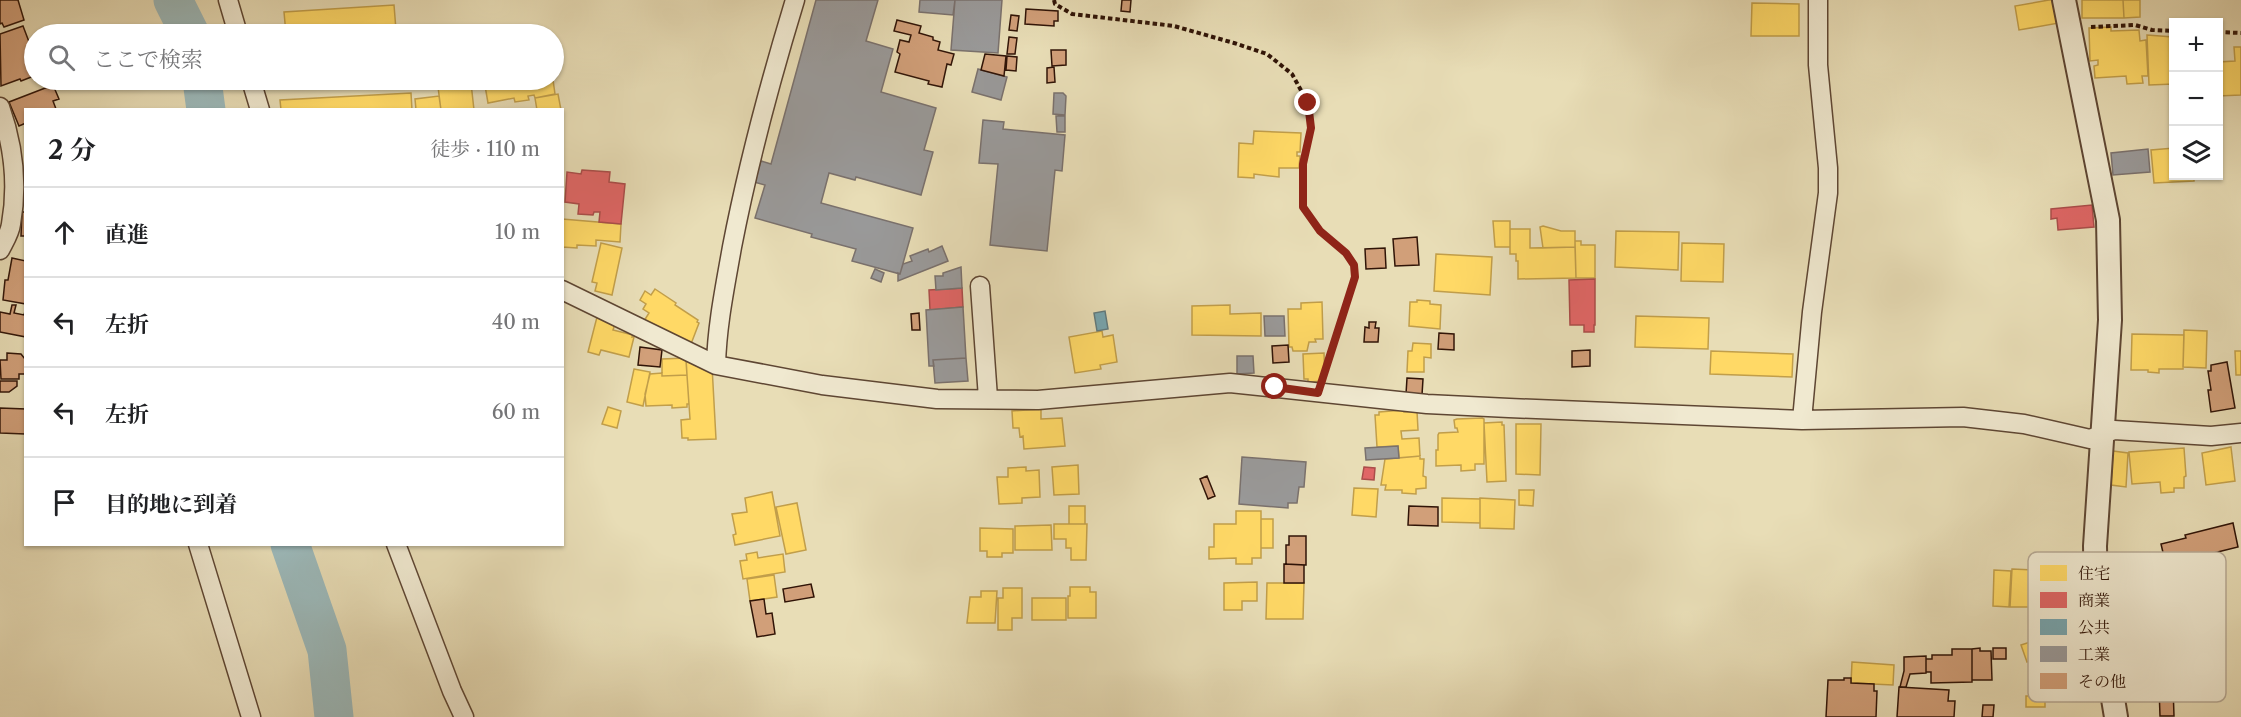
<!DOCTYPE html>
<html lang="ja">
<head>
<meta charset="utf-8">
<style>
  body { margin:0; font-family:"Libre Caslon Text","Noto Serif JP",serif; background:#f6f6f6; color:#202124 }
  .controls { position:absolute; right:18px; top:18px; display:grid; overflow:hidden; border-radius:0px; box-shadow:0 2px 4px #0004 }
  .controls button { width:54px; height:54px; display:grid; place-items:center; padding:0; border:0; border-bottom:2px solid #e0e0e0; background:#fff; color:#202124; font:30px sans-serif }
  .stop { position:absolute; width:18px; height:18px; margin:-14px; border:4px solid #8f2418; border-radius:50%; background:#fff }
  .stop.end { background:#8f2418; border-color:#fff; box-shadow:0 2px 6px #0008 }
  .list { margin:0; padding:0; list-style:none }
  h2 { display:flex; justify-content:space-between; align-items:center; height:78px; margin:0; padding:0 24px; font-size:26px }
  h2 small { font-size:20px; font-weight:400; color:#757577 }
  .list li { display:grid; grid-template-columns:39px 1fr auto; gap:18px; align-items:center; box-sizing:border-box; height:90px; padding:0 24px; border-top:2px solid #e0e0e0 }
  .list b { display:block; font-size:22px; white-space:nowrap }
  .list em { font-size:20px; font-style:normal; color:#757577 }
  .icon { flex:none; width:33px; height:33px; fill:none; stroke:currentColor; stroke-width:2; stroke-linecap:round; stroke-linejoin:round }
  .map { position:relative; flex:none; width:2241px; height:717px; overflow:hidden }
  .search { position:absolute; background:#fff; box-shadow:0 2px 4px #0004; left:24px; top:24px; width:540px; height:66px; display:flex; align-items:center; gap:15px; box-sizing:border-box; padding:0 21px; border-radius:33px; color:#757577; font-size:22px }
  .panel { position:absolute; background:#fff; box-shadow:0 2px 4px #0004; left:24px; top:108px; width:540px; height:438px; border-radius:0px }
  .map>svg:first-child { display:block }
  .homes { fill:#ffd966; stroke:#c19e4a; stroke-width:1.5 }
  .shops { fill:#e06666; stroke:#ab4d4a; stroke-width:1.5 }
  .public { fill:#76a5af; stroke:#617a7d; stroke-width:1.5 }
  .industry { fill:#999; stroke:#7a716d; stroke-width:1.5 }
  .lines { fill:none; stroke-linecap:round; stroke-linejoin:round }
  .river { stroke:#9cb9ba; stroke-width:39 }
  .building { fill:#d19f79; stroke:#301407; stroke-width:1.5 }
  .minor-casing { stroke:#5e4633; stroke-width:21 }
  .tertiary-casing { stroke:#5e4633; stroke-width:26 }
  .path { stroke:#301407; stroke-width:4; stroke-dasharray:4.5 3; stroke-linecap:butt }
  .minor { stroke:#f0e9d0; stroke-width:18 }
  .tertiary { stroke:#f0e9d0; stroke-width:22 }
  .route { stroke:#8f2418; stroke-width:8 }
  .key { fill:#f0e9d0; stroke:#b6a994; stroke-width:1.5 }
  .key-label { font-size:16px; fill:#301407 }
</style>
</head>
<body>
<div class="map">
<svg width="2241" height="717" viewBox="0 0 2241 717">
  <rect width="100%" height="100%" fill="#e8ddb6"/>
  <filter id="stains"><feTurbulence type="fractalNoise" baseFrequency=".00333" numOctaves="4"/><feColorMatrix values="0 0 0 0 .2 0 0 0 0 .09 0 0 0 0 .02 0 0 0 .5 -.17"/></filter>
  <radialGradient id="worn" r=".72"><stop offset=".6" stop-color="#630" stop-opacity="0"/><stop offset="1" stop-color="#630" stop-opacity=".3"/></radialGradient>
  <path class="homes" d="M2049,0H2055L2059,23L2019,30L2015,6Z
    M2082,0H2123L2124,18H2082Z
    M2123,0H2140V17L2124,18Z
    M1752,3L1799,4V36H1751Z
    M394,5L396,30L286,34L284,12Z
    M2111,27V31L2139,30L2140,41L2146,40L2148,76H2142L2143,83L2127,84L2126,76L2095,78L2094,66L2098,65V60L2090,61L2089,28Z
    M2147,35L2173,37L2174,84L2149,85Z
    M2234,47H2241V95L2218,96V62L2235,61Z
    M484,80H553L555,94L535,98L534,95L528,96L529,100L515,102L514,98L488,103Z
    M471,83L474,110H441L438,87Z
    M411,93L412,110H281L280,100Z
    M558,94L561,110H537L535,98Z
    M439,96L441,110H416L415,99Z
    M1254,131L1301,133L1300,152H1297V156H1300L1299,168H1279V177L1254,174V178L1238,177L1239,143L1253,144Z
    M2174,148V176H2194V181L2154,183L2151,150Z
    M562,219L621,224L620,242L596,240V246L577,245V248L562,247Z
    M1493,221H1510V247H1495Z
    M1543,226L1561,231H1575V247L1543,248L1540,227Z
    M1510,229H1530V248L1575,247L1576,278L1518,279V261H1516V254H1510Z
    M1616,231L1679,232L1678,270L1615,267Z
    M1575,241H1581V245H1595V278H1576Z
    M601,243L622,248L612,295L595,291L597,283L592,282Z
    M1682,243L1724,244L1723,282L1681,281Z
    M1436,254L1492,257L1490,295L1434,291Z
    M655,289L676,303L675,305L698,320L697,322L699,323L691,344L644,321L649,313L643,309L646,304L640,300L645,291L651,295Z
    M1417,300L1430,301V304L1441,305L1440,329L1409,326L1410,302H1417Z
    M1322,302L1323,339H1315L1316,342H1309L1307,351H1293L1292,347H1289L1288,309H1301V303Z
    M1230,305V314L1261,313V336L1192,335V306Z
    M1636,316L1709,318L1708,349L1635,347Z
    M597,317L615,324L613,330L633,335L632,337H634L629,357L601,350L599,355L588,352Z
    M2184,330L2207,331L2206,368L2183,367Z
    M1102,331L1103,337L1113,335L1117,362L1100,365L1101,369L1075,373L1069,337Z
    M2132,334L2184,335L2183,369H2159V373L2148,372V370H2131Z
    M1413,343L1431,344V358L1424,357V372H1407L1408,351H1412Z
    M1711,351L1793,354L1792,377L1710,374Z
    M2235,351H2241V375H2236Z
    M1324,353L1325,381L1308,382V379H1304L1303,354Z
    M686,358L687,375L662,376V359Z
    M686,361L712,366L716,439L688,440V438H682L681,420L690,419Z
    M634,369L650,372L643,406L627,402Z
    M662,373V376L687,375L689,404H687V407L672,408V405L646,406L645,394L650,374Z
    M608,407L621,411L617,428L602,424Z
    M1041,409V419L1062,418L1065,446L1024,449L1023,436L1020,437L1019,428H1013L1012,411Z
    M1404,410V412L1417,411L1418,430L1401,431L1402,439L1419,438L1420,456L1399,458L1398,446L1377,447L1375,415H1379V412Z
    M1482,418L1484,419V464H1475V470L1461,471V465L1436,466V450H1438V435L1439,433L1458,432L1457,428H1455L1454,420L1457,419Z
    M1502,422V425H1504L1506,481L1487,482L1484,423Z
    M1516,424H1541L1540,475L1516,474Z
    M2231,447L2235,481L2206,485L2202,453Z
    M2184,448L2186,476L2184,477V488H2174V492L2161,493L2160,482L2132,484L2129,452Z
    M2113,451L2128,453L2126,487L2111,485Z
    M1420,456V459H1424L1423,476L1426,477V488L1416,489V494L1402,493V490H1385L1386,485H1381L1385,459Z
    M1078,465L1079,494L1054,495L1052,467Z
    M1026,467V471L1039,470L1040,497L1022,498V503L999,504L997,477H1008V468Z
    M1354,488L1378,489L1376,517L1352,515Z
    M1519,490H1534L1533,506L1519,505Z
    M772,492L780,536L735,545L733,535L736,534L732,514L747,512L745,498Z
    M1442,498L1480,499V523L1442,522Z
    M1480,498L1515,500L1514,529L1480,528Z
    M797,503L806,550L786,554L776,507Z
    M1069,506H1085V524H1069Z
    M1236,511H1261V558H1252V564H1236V558L1209,559V547H1214V524H1236Z
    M1261,519H1273V548H1261Z
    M1054,524H1087L1086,560H1071V548H1066V539H1054Z
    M1051,525L1052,550H1015V526Z
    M980,528L1013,529V553H1002V557H987V551H980Z
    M757,552L758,558L783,554L785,572L743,579L740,561L747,560L746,554Z
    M2012,569L2060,571L2059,602H2047V605L2031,601V607H2010Z
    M1994,570L2011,571L2009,607L1993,606Z
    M774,575L777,597L750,601L747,579Z
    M1257,582V601H1242V610H1224V583Z
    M1267,583H1304L1303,619H1266Z
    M1070,587H1090V592H1096V618H1068V596H1070Z
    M1003,588H1022V618H1012V630H998V598H1003Z
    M981,591H997L995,623H967L970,597H981Z
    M1032,598H1066V620H1032Z
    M2036,640L2044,656L2027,662L2021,645Z
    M1852,662L1894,665L1893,685L1851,683Z
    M2026,696H2045V707H2026Z"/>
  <path class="shops" d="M582,170L610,172L609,182L625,184L621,224L599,222L600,212H594L593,215L578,214L579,204L565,202L567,172L581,174Z
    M2092,205L2094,227L2058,230L2057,218L2051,219V209Z
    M1595,279V325H1594V332H1584V325H1570L1569,280Z
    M962,288L963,307L930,310L929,290Z
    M1364,467L1375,468L1374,480L1362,479Z"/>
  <path class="public" d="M1105,311L1108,329L1097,331L1094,313Z"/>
  <path class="industry" d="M816,0H878L866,41L893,49L881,92L936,108L924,150L933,152L921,195L856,177L855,180L829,173L821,203L913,228L900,274L852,261L856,249L811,237L812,234L755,218L765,185L754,182L761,161L771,164Z
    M920,0H955L953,15L919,12Z
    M955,0H1002L998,53L951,50Z
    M978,69L1007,77L1001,100L972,92Z
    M1054,93H1063L1066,96L1065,115L1053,114Z
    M1056,116H1065V132H1057Z
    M983,120L1004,122L1003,129L1065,135L1062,171L1055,170L1047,251L990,245L998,164L979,163Z
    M2148,149L2150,172L2113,175L2111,153Z
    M942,246L948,261L898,281V273L900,274L903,264L912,261L910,256L928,249L929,252Z
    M961,267L962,288L936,290L935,276H943V273Z
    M875,269L884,273L881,282L871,278Z
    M963,307L966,358L933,360L934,366H929L926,310Z
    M1264,316H1284L1285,336H1265Z
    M1237,356H1253L1254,373L1237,374Z
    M966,358L968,381L935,383L933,360Z
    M1398,446L1399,458L1366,460L1365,448Z
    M1242,457L1306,462L1304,487H1299L1297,503H1288V508L1239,504Z"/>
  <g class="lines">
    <path class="river" d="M173,0L190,34
      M202,80L206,110
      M290,544L327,650L334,717"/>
  </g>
  <path class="building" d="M0,0H18L24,20L4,27L2,23L0,24Z
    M1122,0H1131L1130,12L1121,11Z
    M1026,9L1058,11V21H1054V26L1025,24Z
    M1011,15L1019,16L1017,31L1009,30Z
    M897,20L921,26L919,33L933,37V40L940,42L938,50L954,54L951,65L947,64L942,87L928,84L929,81L895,72L900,54L897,52L900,40L909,42L911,35L894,31Z
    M23,26L34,55V76L21,81L20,79L1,86L0,34Z
    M1009,37L1017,38L1015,54H1007Z
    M1051,50H1066V65L1052,66Z
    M985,54L1006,56L1004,76L981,70Z
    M1007,56L1017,57L1016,71L1006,70Z
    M1054,67L1055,82L1047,83V68Z
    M53,85L59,99L53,101L56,109L26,110V123L19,126L9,102Z
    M26,209V236H21L22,212H25Z
    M1417,237L1419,265L1395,266L1393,239Z
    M1385,248L1386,268L1366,269L1365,249Z
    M12,258L26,261V304L3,300L5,280H8Z
    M12,305H16L14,313L24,315L26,308V337L0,332V312L10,314Z
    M919,313L920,330H912L911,314Z
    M1369,322H1376L1375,328H1379L1378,342H1364L1365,327L1369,328Z
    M1439,333L1454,334V350L1438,349Z
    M1288,345L1289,362L1273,363L1272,346Z
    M640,347L662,350L660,367L638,365Z
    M1590,350V366L1572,367V351Z
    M7,353L21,354L25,359V374H19V379H1L0,360H7Z
    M2227,362L2235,408L2211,412L2208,390H2211L2208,371H2211V365Z
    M1407,378L1423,379L1422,395L1406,394Z
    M0,381H17V386L9,392H0Z
    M0,408L26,409L25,434L0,433Z
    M1207,476L1215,496L1208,499L1200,479Z
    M1409,506L1438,507V526L1408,525Z
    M2233,523L2238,547L2181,561L2180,558L2165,561L2161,544L2186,538L2185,535Z
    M1289,536H1306V565L1286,564V545H1289Z
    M1284,564L1304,565V583H1284Z
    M811,584L814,597L785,602L783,589Z
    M764,599L766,614L772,613L775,634L757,637L750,601Z
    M1980,648V651H1991L1992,680H1972V649Z
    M1993,648H2006V659H1993Z
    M1952,649H1972V682L1931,683V672H1926V659H1932V655H1952Z
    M1926,656V673L1910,674L1906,687H1900L1904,671V657Z
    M1844,678H1851V683L1874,684V691H1877L1876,717H1826L1828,680H1844Z
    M2173,686L2174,716H2160L2159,687Z
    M1899,687L1949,690L1948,701H1955L1954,717H1897Z
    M1983,705H1994L1993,717H1982Z"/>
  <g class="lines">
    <defs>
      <path id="minor" d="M228,0L238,34
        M251,80L260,110
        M0,107C13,144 18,185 11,224C10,233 4,242 0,250
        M980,286L988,398
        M562,290L716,365L822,385L937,399L1038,400L1230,383L1427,404L1509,408L1802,420L1963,417L2024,424L2090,439L2114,430L2211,436L2241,433
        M716,365C717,325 725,287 732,247C748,164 770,82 795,0
        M1802,420L1812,312L1828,193V168L1818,65V0
        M198,544L251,717
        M396,544L452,691L464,717"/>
      <path id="tertiary" d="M2064,0L2108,220L2110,320L2095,546L2096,596L2116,717"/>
    </defs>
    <use href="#minor" class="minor-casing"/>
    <use href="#tertiary" class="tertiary-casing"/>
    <path class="path" d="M1054,0L1055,4L1072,14L1174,26L1234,43L1267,54L1292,74L1308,103L1311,128L1303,164V207L1320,231L1346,253L1354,265L1355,277L1323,376
      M2091,27L2135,25L2152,30L2174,31
      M2218,32L2241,33"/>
    <use href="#minor" class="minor"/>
    <use href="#tertiary" class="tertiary"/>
  </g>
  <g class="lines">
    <path class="route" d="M1275,387L1318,393L1355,277L1354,265L1346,253L1320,231L1303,207V164L1311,128L1308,103"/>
  </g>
  <rect x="2028" y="552" width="198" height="150" rx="9" class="key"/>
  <rect x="2040" y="565" width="27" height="16" fill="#ffd966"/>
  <rect x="2040" y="592" width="27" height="16" fill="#e06666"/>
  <rect x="2040" y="619" width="27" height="16" fill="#76a5af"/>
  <rect x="2040" y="646" width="27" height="16" fill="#999"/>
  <rect x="2040" y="673" width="27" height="16" fill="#d19f79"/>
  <g class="key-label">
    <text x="2078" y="579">住宅</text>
    <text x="2078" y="606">商業</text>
    <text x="2078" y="633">公共</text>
    <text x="2078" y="660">工業</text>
    <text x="2078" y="687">その他</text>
  </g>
  <rect width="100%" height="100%" filter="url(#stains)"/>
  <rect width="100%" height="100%" fill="url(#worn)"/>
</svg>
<div class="controls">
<button>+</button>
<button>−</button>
<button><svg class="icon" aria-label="layers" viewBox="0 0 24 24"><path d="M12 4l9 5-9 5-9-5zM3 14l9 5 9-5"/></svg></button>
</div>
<div class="stop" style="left:1275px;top:387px"></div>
<div class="stop end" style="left:1308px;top:103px"></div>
<div class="search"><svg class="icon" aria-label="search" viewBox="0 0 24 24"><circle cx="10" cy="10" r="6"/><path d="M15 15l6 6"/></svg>ここで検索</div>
<section class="panel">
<h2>2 分<small>徒歩 · 110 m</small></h2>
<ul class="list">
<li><svg class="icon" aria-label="ahead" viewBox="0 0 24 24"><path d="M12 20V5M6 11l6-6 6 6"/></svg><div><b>直進</b></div><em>10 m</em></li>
<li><svg class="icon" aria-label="left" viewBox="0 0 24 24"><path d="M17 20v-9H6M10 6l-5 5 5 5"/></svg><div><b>左折</b></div><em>40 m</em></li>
<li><svg class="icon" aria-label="left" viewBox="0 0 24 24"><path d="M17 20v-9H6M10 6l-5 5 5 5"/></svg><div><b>左折</b></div><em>60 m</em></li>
<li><svg class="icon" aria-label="arrive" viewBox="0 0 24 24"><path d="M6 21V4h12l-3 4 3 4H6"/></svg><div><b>目的地に到着</b></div></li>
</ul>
</section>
</div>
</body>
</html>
